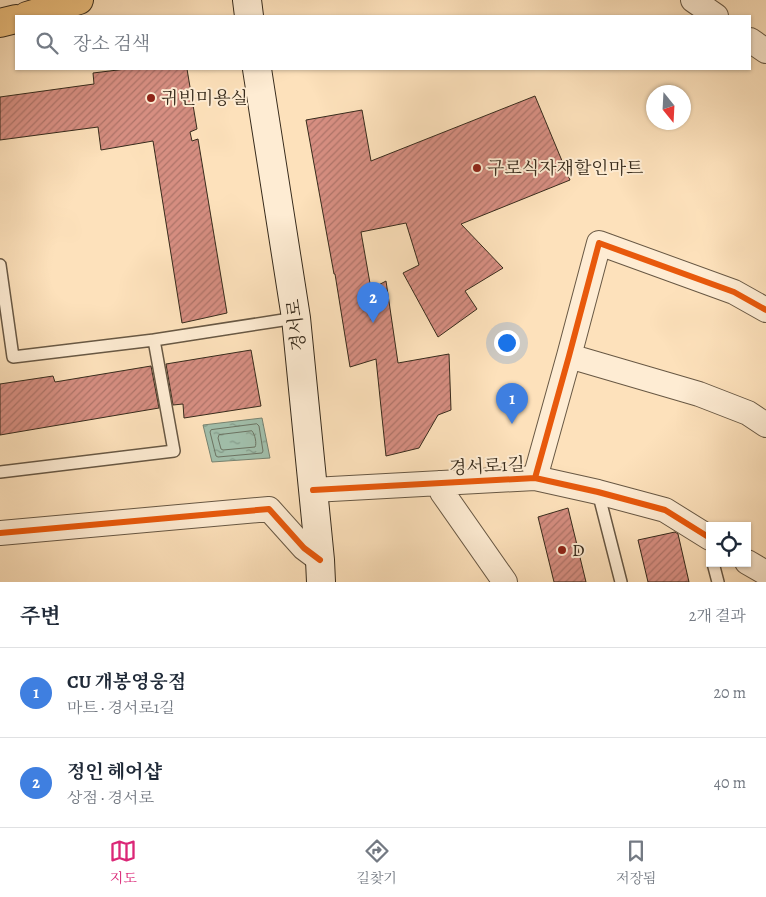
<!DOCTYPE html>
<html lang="ko">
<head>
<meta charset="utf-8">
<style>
  body { margin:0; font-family:Alegreya,"Noto Serif KR",serif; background:#f2f2f3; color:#1f2937 }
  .controls { position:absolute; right:15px; bottom:15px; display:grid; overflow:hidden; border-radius:0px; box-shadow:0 1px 4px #0004 }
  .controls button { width:45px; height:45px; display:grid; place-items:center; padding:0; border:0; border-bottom:1px solid #e0e1e3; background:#fff; color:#1f2937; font:25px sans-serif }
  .compass { position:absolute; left:646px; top:85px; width:45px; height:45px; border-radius:50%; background:#fff; box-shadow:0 1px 4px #0004; rotate:162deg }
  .you { position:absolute; left:506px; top:342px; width:18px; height:18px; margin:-12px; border:4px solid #fff; border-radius:50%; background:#1a73e8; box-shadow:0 0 0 8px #1a73e833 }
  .badge { display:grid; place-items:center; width:32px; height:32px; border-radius:50%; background:#db2777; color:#fff; font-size:16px; font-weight:700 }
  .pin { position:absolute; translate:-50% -41px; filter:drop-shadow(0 1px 2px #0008) }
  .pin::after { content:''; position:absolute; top:26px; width:18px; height:15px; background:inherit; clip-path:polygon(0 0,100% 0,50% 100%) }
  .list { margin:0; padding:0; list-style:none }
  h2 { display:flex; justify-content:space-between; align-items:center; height:65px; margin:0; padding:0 20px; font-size:21px }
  h2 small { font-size:16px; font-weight:400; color:#747a83 }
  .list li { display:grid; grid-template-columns:32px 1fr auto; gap:15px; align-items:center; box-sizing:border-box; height:90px; padding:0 20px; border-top:1px solid #e0e1e3 }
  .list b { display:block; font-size:19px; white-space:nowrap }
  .list p { margin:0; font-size:16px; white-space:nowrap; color:#747a83 }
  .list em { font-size:16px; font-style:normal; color:#747a83 }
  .icon { flex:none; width:28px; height:28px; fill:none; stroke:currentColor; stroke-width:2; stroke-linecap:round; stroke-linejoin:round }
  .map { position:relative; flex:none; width:766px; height:582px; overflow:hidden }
  .search { position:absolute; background:#fff; box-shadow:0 1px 4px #0004; left:15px; right:15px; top:15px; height:55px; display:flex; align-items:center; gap:12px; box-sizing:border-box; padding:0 18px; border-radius:0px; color:#747a83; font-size:19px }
  .sheet { height:245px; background:#fff }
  nav { display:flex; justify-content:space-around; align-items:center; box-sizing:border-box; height:70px; border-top:1px solid #e0e1e3; background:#fff; font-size:14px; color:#747a83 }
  nav a { display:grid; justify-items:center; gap:2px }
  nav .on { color:#db2777 }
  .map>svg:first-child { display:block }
  .water { fill:url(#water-ripples); stroke:#778371 }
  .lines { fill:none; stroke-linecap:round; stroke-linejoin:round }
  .shore { stroke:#6c7463; stroke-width:1 }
  .building { fill:url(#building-hatch); stroke:#372b1c }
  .lane-casing { stroke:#685844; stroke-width:14 }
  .street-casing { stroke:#685844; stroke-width:26 }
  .secondary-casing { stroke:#372b1c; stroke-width:30 }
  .primary-casing { stroke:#372b1c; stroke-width:30 }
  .lane { stroke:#feecd3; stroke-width:11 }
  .street { stroke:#feecd3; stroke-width:24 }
  .secondary { stroke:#feecd3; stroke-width:28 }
  .primary { stroke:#eec07e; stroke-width:28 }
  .cycleway-casing { stroke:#feecd3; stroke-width:9 }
  .cycleway { stroke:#e8590c; stroke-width:6 }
  .poi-dot { fill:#8f2418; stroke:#feecd3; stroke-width:2 }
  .labels { text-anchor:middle; stroke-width:4; stroke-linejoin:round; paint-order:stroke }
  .poi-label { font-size:18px; fill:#372b1c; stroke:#feecd3; text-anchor:start }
  .street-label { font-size:18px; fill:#372b1c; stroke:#feecd3 }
</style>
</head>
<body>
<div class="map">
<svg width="766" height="582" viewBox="0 0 766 582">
  <defs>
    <pattern id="water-ripples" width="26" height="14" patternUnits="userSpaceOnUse" patternTransform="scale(1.25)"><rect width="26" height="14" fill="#a1beaa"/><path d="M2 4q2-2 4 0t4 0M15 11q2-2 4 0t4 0" fill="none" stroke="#849b8a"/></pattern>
    <pattern id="building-hatch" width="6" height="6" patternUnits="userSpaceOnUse" patternTransform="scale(1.25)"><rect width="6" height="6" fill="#d68e81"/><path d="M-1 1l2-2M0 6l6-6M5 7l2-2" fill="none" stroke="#ae7469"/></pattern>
  </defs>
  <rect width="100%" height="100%" fill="#fde1bb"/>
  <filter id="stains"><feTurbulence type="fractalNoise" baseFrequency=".004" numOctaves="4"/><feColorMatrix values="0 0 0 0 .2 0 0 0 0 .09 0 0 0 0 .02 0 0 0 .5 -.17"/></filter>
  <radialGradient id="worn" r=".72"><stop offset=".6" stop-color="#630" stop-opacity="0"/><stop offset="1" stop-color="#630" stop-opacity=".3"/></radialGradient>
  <path class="water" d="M262,418L270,458L212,462L203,425Z"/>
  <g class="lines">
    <path class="shore" d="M257,424L259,426L263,451L262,453L218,457L216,456L210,432L211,430Z
      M252,431C255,434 257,444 255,447L223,450L221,449L218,438L219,435Z"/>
  </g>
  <path class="building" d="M126,69H187L197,129L190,132L192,141L198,139L227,313L182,323L153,141L101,150L98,127L0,140V97L94,84L93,73Z
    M535,96L570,180L461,224L503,268L465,291L477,309L438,337L403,273L419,265L406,223L361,232L371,289L386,281L398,363L449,354L451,410L438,415L419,448L386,456L376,359L350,367L335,274H334L306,120L362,110L371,161Z
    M251,350L261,406L184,418L183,404L173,405L166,364Z
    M151,366L159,408L0,435V384L53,376L55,382Z
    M568,508L586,582H554L538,517Z
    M675,532L678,534L689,582H648L638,540Z"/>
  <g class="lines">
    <defs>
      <path id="lane" d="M0,265L13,357L154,340L296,318
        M0,472L174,451L154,340
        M598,492L621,582
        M713,563L718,582"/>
      <path id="street" d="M693,0L716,16
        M750,40L766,51
        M569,356L699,394L748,413L766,425
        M535,478L569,356L599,243L734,292L766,310
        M440,483L442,492L505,582
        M313,490L535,478L598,492L665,510L710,538
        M0,533L269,509L304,548L320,560
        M747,562L766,573"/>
      <path id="secondary" d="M247,0L249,16
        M257,69L296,318L320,560L321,582"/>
      <path id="primary" d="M27,16L79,0
        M0,23L16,19"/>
    </defs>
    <use href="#lane" class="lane-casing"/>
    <use href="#street" class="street-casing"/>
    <use href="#secondary" class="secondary-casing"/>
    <use href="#primary" class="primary-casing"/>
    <use href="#lane" class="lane"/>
    <use href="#street" class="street"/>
    <use href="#secondary" class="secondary"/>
    <use href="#primary" class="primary"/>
    <defs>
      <path id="cycleway" d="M535,478L569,356L599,243L734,292L766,310
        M313,490L535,478L598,492L665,510L710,538
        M0,533L269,509L304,548L320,560"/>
    </defs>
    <use href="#cycleway" class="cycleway-casing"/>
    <use href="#cycleway" class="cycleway"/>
  </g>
  <g class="poi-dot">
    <circle cx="151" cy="98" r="5"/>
    <circle cx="477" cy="168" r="5"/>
    <circle cx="562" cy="550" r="5"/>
  </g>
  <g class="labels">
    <g class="poi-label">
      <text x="161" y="104">귀빈미용실</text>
      <text x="487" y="174">구로식자재할인마트</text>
      <text x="572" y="556">D</text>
    </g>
    <g class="street-label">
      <text transform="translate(296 325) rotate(-97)" y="6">경서로</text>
      <text transform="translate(487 466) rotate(-3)" y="6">경서로1길</text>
    </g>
  </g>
  <rect width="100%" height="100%" filter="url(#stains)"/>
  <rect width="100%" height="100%" fill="url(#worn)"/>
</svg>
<div class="controls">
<button><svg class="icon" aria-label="locate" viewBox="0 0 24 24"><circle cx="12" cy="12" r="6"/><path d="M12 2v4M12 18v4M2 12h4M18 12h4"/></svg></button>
</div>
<svg class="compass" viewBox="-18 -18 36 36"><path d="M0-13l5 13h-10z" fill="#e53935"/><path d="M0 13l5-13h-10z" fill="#747a83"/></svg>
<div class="you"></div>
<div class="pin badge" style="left:512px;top:424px;background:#3f7fe0">1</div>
<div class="pin badge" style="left:373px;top:323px;background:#3f7fe0">2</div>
<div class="search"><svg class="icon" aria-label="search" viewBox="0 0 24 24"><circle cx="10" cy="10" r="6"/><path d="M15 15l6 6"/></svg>장소 검색</div>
</div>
<section class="sheet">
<h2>주변<small>2개 결과</small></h2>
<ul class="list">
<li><span class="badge" style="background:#3f7fe0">1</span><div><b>CU 개봉영웅점</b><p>마트 · 경서로1길</p></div><em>20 m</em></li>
<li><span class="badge" style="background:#3f7fe0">2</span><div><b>정인 헤어샵</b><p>상점 · 경서로</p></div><em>40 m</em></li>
</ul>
</section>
<nav>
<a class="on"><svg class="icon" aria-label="map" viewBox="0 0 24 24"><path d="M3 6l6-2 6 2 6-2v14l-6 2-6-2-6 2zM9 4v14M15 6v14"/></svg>지도</a>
<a><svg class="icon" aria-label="directions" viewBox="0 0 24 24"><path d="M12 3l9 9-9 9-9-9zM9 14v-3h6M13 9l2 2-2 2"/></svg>길찾기</a>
<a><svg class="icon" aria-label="saved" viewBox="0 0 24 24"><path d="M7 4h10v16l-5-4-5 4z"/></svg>저장됨</a>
</nav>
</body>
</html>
